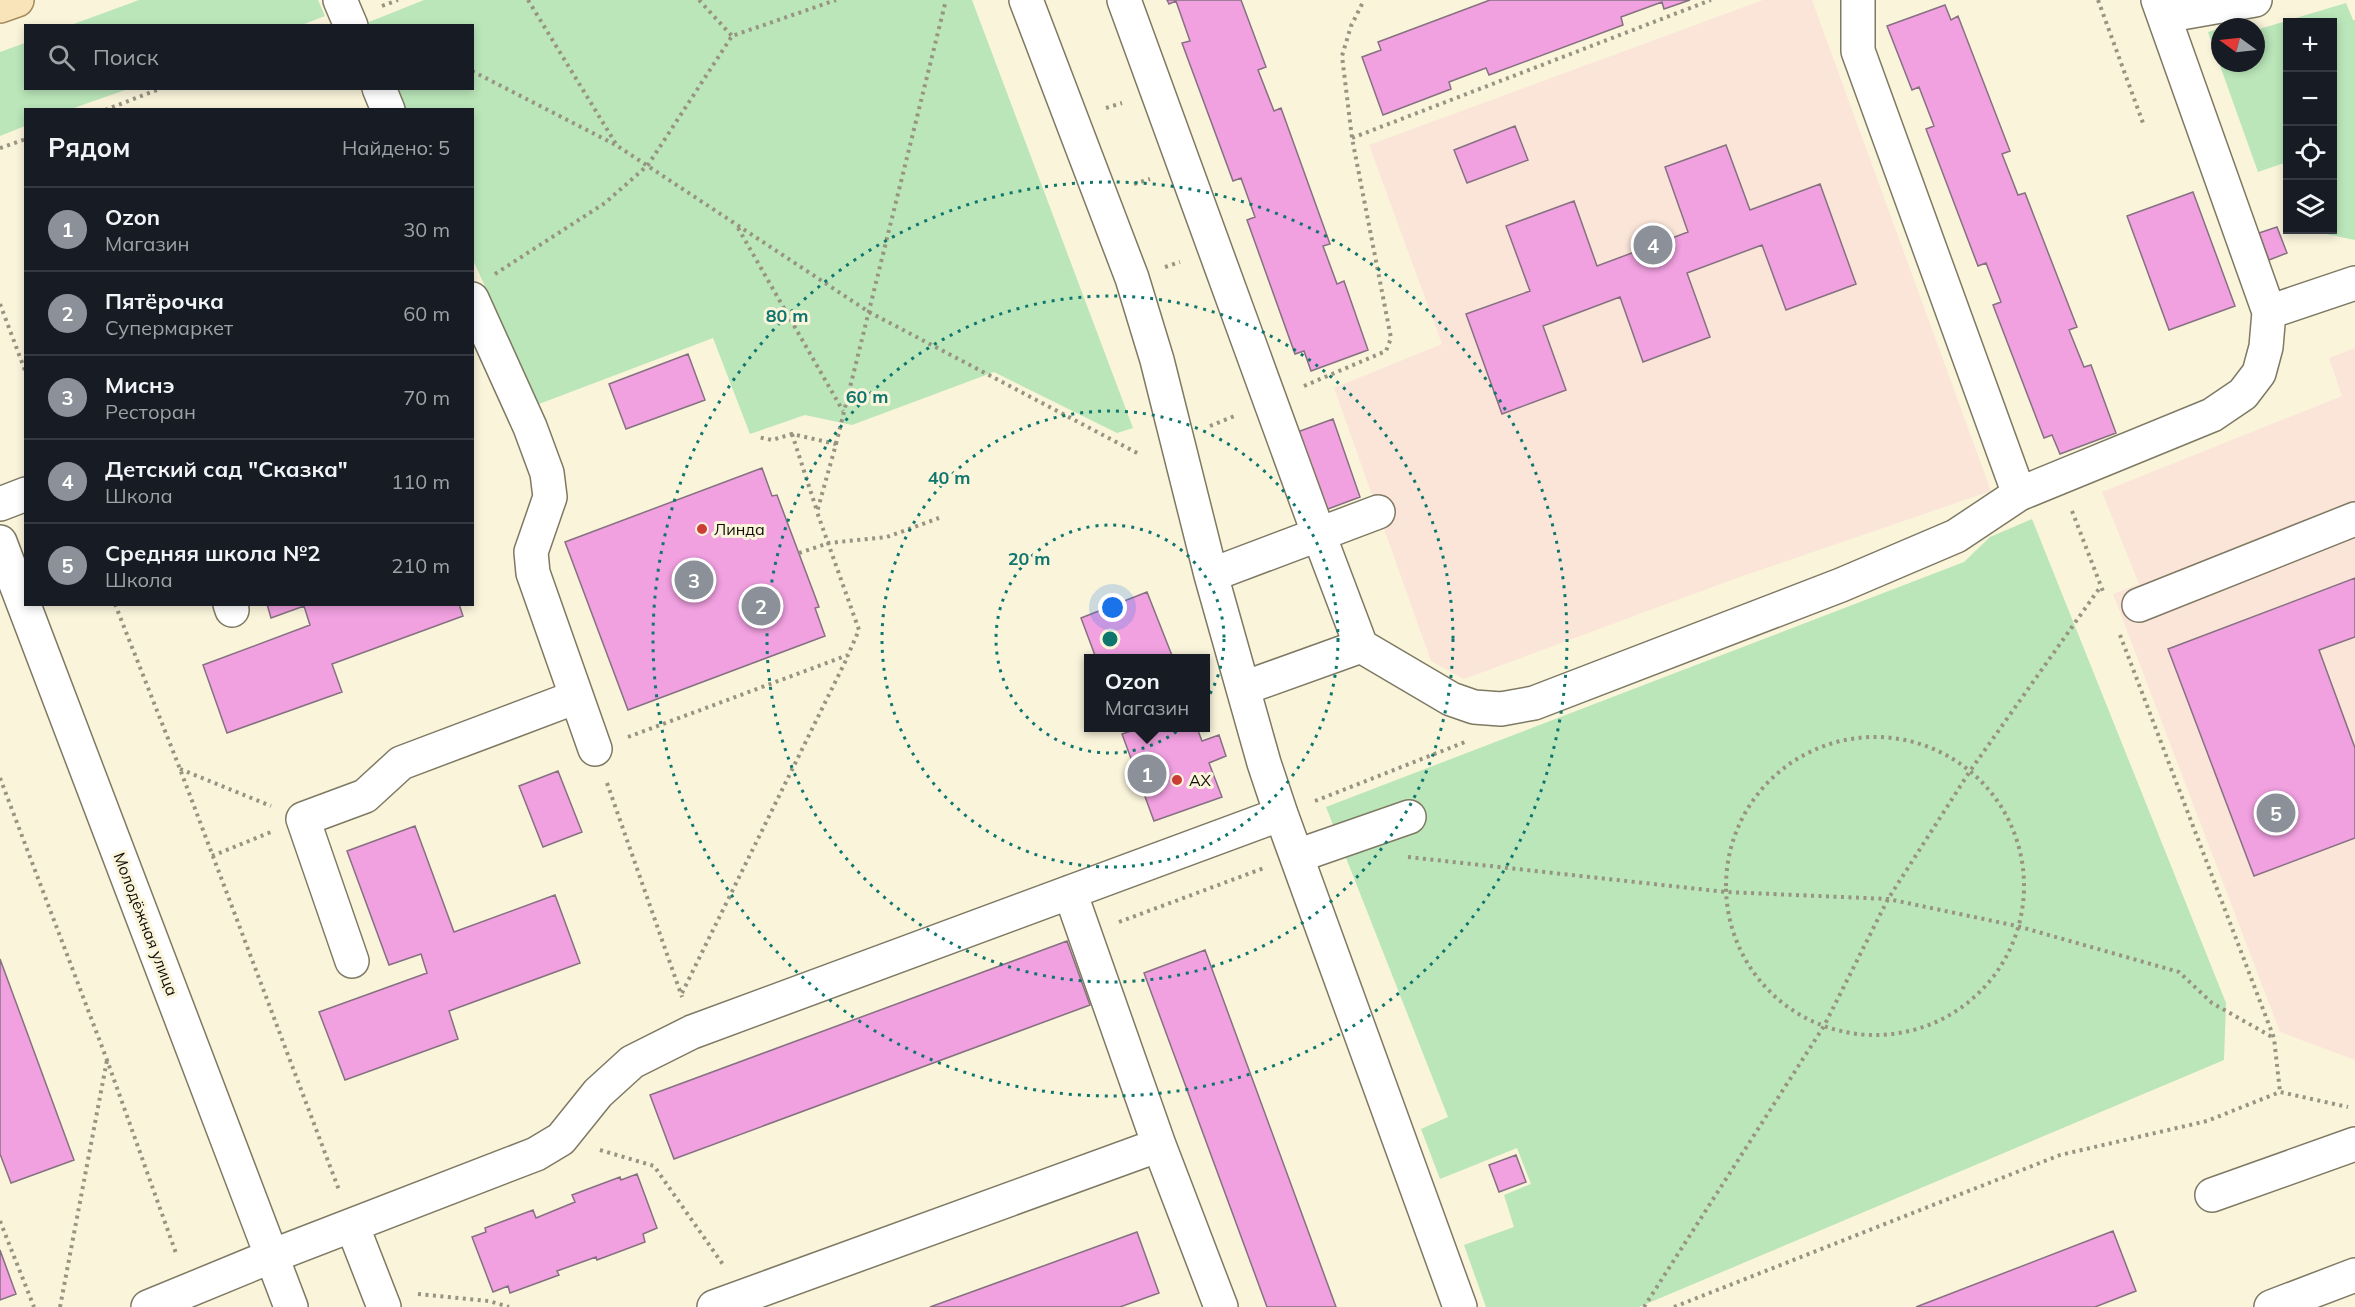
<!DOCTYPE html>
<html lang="ru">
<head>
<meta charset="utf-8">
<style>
  body { margin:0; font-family:Mulish,sans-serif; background:#20242c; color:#f1f3f6 }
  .controls { position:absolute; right:18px; top:18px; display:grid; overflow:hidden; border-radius:0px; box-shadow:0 3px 9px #0003 }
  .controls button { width:54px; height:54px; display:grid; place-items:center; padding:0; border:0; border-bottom:2px solid #363941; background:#171b24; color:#f1f3f6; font:30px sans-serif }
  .compass { position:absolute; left:2211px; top:18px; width:54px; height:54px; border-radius:50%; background:#171b24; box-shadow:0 3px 9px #0003; rotate:285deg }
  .you { position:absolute; left:1113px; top:608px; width:21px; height:21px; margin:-15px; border:4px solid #fff; border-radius:50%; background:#1a73e8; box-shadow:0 0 0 9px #1a73e833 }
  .badge { display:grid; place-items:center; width:39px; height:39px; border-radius:50%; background:#8c9099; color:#fff; font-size:20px; font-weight:700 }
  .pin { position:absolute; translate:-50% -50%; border:3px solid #fff; box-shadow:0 2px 6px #0006 }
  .popup { position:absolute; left:1084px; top:654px; width:126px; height:78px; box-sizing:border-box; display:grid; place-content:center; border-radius:0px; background:#171b24; filter:drop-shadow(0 2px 4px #0005); font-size:20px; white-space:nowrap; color:#9ea1a6 }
  .popup b { font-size:22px; color:#f1f3f6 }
  .popup::after { content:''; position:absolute; left:50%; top:100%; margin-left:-12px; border:12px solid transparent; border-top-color:#171b24 }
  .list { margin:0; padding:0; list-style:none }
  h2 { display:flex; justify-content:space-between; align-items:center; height:78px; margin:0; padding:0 24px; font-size:26px }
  h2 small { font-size:20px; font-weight:400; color:#9ea1a6 }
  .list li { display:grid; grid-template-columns:39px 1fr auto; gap:18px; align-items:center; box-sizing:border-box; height:84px; padding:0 24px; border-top:2px solid #363941 }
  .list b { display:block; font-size:22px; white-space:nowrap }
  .list p { margin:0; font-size:20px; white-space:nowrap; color:#9ea1a6 }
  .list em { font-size:20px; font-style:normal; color:#9ea1a6 }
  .icon { flex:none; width:33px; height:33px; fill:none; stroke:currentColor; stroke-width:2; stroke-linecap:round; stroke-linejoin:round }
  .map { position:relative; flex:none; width:2355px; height:1307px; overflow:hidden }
  .search { position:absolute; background:#171b24; box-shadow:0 3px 9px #0003; left:24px; top:24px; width:450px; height:66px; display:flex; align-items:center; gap:15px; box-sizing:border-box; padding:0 21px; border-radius:0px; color:#9ea1a6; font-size:22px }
  .panel { position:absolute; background:#171b24; box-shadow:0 3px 9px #0003; left:24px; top:108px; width:450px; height:498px; border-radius:0px }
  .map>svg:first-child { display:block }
  .education { fill:#fbe5d8 }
  .green { fill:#bae6b9 }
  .building { fill:#f1a0e0; stroke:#857180; stroke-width:1.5 }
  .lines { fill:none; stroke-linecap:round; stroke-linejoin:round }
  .minor-casing { stroke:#7e7963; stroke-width:36 }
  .major-casing { stroke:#a58c5c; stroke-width:36 }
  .path { stroke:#989482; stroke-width:4; stroke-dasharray:3 4.5; stroke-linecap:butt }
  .minor { stroke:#fff; stroke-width:33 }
  .major { stroke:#f9e3b9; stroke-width:33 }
  .ring { fill:none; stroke:#0f766e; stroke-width:3; stroke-dasharray:3 6 }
  .poi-dot { fill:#cb3d37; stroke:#faf4db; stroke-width:2 }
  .labels { text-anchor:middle; stroke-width:6; stroke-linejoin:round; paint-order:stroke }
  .poi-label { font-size:16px; fill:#100e06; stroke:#faf4db; text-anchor:start }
  .street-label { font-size:16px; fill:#100e06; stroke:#faf4db }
  .centre { fill:#0f766e; stroke:#faf4db; stroke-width:3 }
  .ring-label { font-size:18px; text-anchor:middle; font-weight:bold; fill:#0f766e; stroke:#faf4db; stroke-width:6; stroke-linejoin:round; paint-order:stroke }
</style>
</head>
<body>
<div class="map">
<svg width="2355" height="1307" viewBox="0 0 2355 1307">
  <rect width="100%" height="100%" fill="#faf4db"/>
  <path class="education" d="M1763,0H1812L1991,491L1734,579L1464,679L1431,661L1334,388L1442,344L1369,145Z
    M2355,348V1060L2280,1032L2113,594L2139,584L2102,492L2342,396L2329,358Z"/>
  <path class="green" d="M139,0H318L325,16L299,26L71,25Z
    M424,0H972L1133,428L1117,433L994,372L852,425L805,415L750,434L713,338L539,404L473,260L472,110L403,109L394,89L472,88V26L364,24Z
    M2346,3L2353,20H2355V240L2326,234L2325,230H2332V22H2288L2287,162L2258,172L2208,32L2220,28V63H2256V30Z
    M25,43L26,88L128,89L71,109L26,110L25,126L0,136V52Z
    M2032,519L2226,1003L2224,1060L1639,1307H1486L1464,1245L1514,1227L1504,1195L1531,1184L1517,1148L1440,1179L1421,1129L1448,1117L1326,807L1964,562L1990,537Z"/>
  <path class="building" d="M1167,0H1241L1266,67L1258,70L1274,111L1281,108L1330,244L1323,246L1337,284L1344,281L1368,350L1311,371L1304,351L1295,354L1247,220L1255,217L1241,178L1233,181L1182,43L1190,41L1176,1L1169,4Z
    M1690,0L1664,9L1662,2L1621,17L1623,25L1489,75L1486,68L1449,82L1451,89L1383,115L1362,57L1381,50L1378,42L1490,0Z
    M1945,5L1951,20L1958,16L2010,151L2002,154L2018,195L2025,193L2077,327L2069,330L2084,367L2091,365L2116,433L2060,454L2052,435L2044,438L1993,305L2001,302L1986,263L1978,266L1926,129L1934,126L1919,87L1912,90L1887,26Z
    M1515,126L1528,160L1467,183L1454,150Z
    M1726,145L1750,210L1820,184L1856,284L1786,310L1762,245L1687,273L1710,337L1643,362L1620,297L1543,326L1566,390L1502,414L1466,314L1530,291L1506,226L1574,201L1597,266L1688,232L1665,167Z
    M2193,192L2235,306L2169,330L2127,216Z
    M2277,227L2287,253L2269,260L2259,233Z
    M688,354L705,400L626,429L609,384Z
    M1333,419L1360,497L1320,512L1292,434Z
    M762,468L772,496L777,495L819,607L815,608L825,636L628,710L565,542Z
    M2355,578V637L2319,650L2355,748V838L2254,876L2168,649Z
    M1147,592L1173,658H1096L1081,618Z
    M267,604H459L463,616L332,664L342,692L227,733L203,665L310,625L304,606L271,618Z
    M1140,728H1197L1202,741L1219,735L1226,756L1209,763L1222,797L1154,821L1122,734Z
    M558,771L582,832L543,847L519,786Z
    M415,826L454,932L555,895L580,963L449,1011L458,1039L345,1080L319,1012L427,973L421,954L389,965L347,851Z
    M1067,941L1090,1005L674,1159L650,1095Z
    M1205,950L1336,1307H1267L1144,973Z
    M0,959L74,1160L11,1183L0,1154Z
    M1516,1155L1526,1182L1499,1192L1489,1165Z
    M637,1174L657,1228L643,1234L645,1242L597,1260L596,1257L557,1271L559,1275L510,1293L508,1286L493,1292L472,1237L486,1232L485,1228L533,1210L536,1218L575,1202L572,1195L620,1177L621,1180Z
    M2113,1231L2136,1291L2095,1307H1916Z
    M1137,1232L1159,1293L1120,1307H930Z
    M0,1250L16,1294L0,1300Z"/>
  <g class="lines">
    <defs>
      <path id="minor" d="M340,0L351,26
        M1026,0L1132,278L1157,360L1211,575L1264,763L1281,814L1460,1307
        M1124,0L1319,535L1361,646L1451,699L1474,707L1501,709L1534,703L1841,585L1956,536L2019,494L2212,415L2243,394L2259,373L2266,347L2269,312L2158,0
        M1858,0V51L2019,494
        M2164,16L2255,0
        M379,88L388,110
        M472,299L530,427L547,473L550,497L531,552L533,573L595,749
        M2269,312L2355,283
        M0,504L26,494
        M0,542L291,1307
        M1211,575L1378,512
        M230,604L232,610
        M2139,605L2355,519
        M1244,688L1361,646
        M1297,856L1409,817
        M1070,892L1159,1145L1221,1307
        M352,961L303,819L365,796L401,763L576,697
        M2212,1195L2355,1144
        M352,1225L384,1307
        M148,1307L272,1256L536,1154L561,1139L598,1093L632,1062L692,1032L1281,814
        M714,1307L1159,1145
        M2271,1307L2355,1275"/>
      <path id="major" d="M0,6L17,0"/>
    </defs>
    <use href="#minor" class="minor-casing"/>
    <use href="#major" class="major-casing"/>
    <path class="path" d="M528,0L616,144
      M699,0L732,36
      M2098,0L2143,123
      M382,6L398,0
      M472,71L616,145L869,312L1139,454
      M1106,108L1122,103
      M105,110L162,88
      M1352,138L1711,0
      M0,148L26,139
      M1134,184L1150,179
      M738,228L843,411
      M1165,267L1180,262
      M495,274L605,203L648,165L732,36L836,0
      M0,304L26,373
      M1304,386L1386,351L1391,338L1352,138L1342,56L1351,26L1364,0
      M1210,426L1237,415
      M792,434L817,511
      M836,444L946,0
      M2072,511L2104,594
      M799,553L829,543L887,537L939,518
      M115,604L180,769L339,1190
      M2120,635L2274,1038L2280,1092
      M1726 886a149 149 0 1 1 298 0a149 149 0 1 1-298 0Z
      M628,737L848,655L859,630L817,512L836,444L792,434L772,440L758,437
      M180,769L271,806
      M0,778L107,1060L177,1256
      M607,783L682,997
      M1315,801L1465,742
      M212,856L271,832
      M1408,857L1726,892L1888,899L2017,926L2179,972L2212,1003L2274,1038
      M1119,922L1264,868
      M682,993L848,656
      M600,1150L654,1166L724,1266
      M0,1221L34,1307
      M418,1294L489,1301L509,1307
      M60,1307L107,1060
      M1644,1307L1824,1026L1888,899L1970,771L2101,586
      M1674,1307L2060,1155L2207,1121L2280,1092L2348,1107"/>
    <use href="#minor" class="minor"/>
    <use href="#major" class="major"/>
  </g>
  <g class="ring">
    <circle cx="1110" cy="639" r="114"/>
    <circle cx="1110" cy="639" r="228"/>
    <circle cx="1110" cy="639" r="343"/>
    <circle cx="1110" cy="639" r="457"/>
  </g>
  <g class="poi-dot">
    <circle cx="702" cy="529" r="6"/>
    <circle cx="1177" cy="780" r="6"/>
  </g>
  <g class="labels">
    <g class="poi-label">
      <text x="714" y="535">Линда</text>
      <text x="1189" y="786">АХ</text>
    </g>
    <g class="street-label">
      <text transform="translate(146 924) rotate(69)" y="6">Молодёжная улица</text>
    </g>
  </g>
  <circle cx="1110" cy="639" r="9" class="centre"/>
  <g class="ring-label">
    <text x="787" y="322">80 m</text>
    <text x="867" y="403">60 m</text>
    <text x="949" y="484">40 m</text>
    <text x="1029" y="565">20 m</text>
  </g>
</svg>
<div class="controls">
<button>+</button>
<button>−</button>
<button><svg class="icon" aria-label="locate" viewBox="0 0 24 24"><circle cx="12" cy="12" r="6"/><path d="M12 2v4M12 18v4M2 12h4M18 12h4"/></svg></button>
<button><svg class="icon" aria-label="layers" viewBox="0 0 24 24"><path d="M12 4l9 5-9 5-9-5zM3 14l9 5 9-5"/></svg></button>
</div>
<svg class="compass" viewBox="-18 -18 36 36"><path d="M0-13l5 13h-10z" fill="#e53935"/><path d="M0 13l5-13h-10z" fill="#9ea1a6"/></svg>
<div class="you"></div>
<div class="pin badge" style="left:1147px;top:774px">1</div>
<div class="popup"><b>Ozon</b>Магазин</div>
<div class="pin badge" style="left:761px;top:606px">2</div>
<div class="pin badge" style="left:694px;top:580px">3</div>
<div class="pin badge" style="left:1653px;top:245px">4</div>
<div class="pin badge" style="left:2276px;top:813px">5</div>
<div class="search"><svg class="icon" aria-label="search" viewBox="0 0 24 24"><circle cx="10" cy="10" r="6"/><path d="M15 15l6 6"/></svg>Поиск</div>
<section class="panel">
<h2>Рядом<small>Найдено: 5</small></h2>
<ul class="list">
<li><span class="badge">1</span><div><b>Ozon</b><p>Магазин</p></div><em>30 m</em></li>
<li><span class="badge">2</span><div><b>Пятёрочка</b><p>Супермаркет</p></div><em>60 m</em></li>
<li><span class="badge">3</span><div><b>Миснэ</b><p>Ресторан</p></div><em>70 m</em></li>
<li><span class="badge">4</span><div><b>Детский сад &quot;Сказка&quot;</b><p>Школа</p></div><em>110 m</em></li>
<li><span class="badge">5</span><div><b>Средняя школа №2</b><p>Школа</p></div><em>210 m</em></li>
</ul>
</section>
</div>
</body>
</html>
